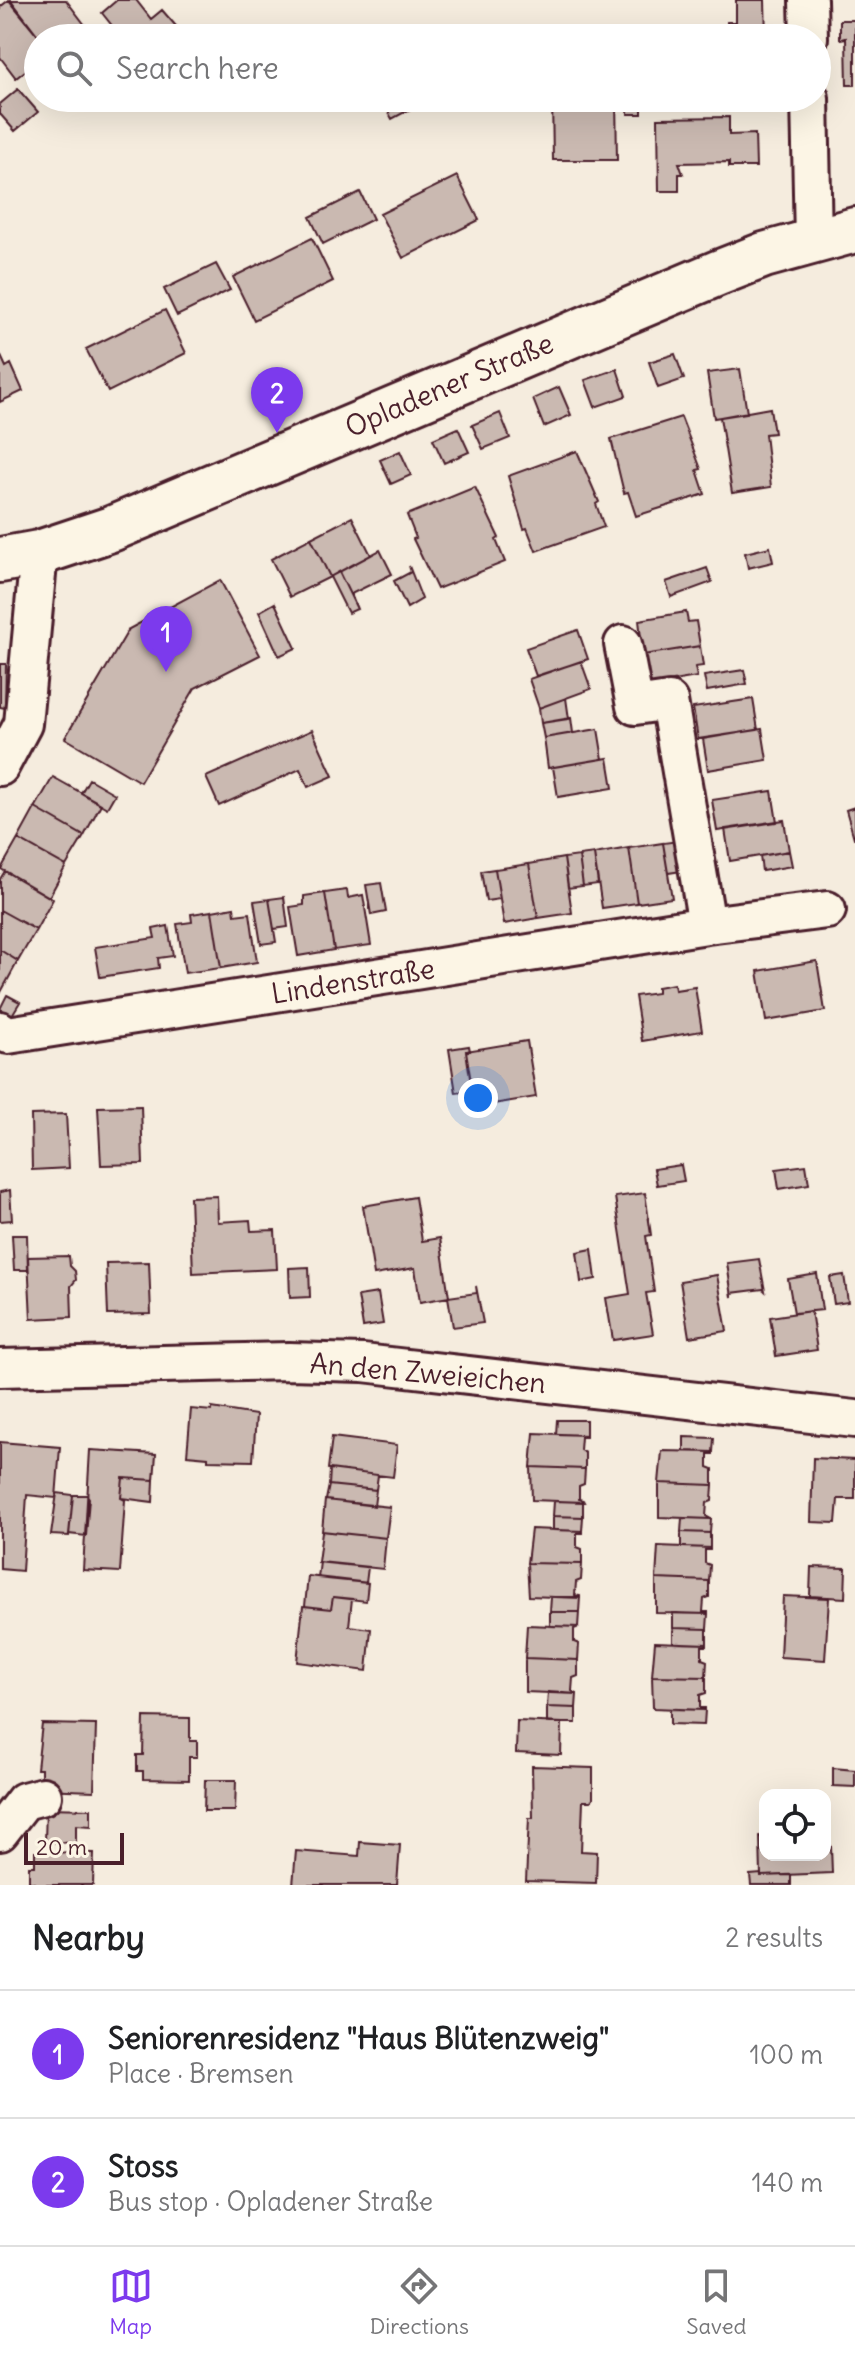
<!DOCTYPE html>
<html lang="en">
<head>
<meta charset="utf-8">
<style>
  body { margin:0; font-family:Delius,sans-serif; background:#f2f2f2; color:#202124 }
  .controls { position:absolute; right:24px; bottom:24px; display:grid; overflow:hidden; border-radius:16px; box-shadow:0 8px 32px #0002 }
  .controls button { width:72px; height:72px; display:grid; place-items:center; padding:0; border:0; border-bottom:2px solid #e0e0e0; background:#fff; color:#202124; font:40px sans-serif }
  .scale { position:absolute; left:24px; bottom:20px; width:100px; box-sizing:border-box; padding-left:8px; border:4px solid #4a1f2b; border-top:0; font-size:22px; line-height:28px; white-space:nowrap; color:#4a1f2b; -webkit-text-stroke:6px #fcf5e5; paint-order:stroke }
  .you { position:absolute; left:478px; top:1098px; width:28px; height:28px; margin:-20px; border:6px solid #fff; border-radius:50%; background:#1a73e8; box-shadow:0 0 0 12px #1a73e833 }
  .badge { display:grid; place-items:center; width:52px; height:52px; border-radius:50%; background:#7c3aed; color:#fff; font-size:26px; font-weight:700 }
  .pin { position:absolute; translate:-50% -66px; filter:drop-shadow(0 2px 4px #0008) }
  .pin::after { content:''; position:absolute; top:42px; width:28px; height:24px; background:inherit; clip-path:polygon(0 0,100% 0,50% 100%) }
  .list { margin:0; padding:0; list-style:none }
  h2 { display:flex; justify-content:space-between; align-items:center; height:104px; margin:0; padding:0 32px; font-size:34px }
  h2 small { font-size:26px; font-weight:400; color:#757577 }
  .list li { display:grid; grid-template-columns:52px 1fr auto; gap:24px; align-items:center; box-sizing:border-box; height:128px; padding:0 32px; border-top:2px solid #e0e0e0 }
  .list b { display:block; font-size:30px; white-space:nowrap }
  .list p { margin:0; font-size:26px; white-space:nowrap; color:#757577 }
  .list em { font-size:26px; font-style:normal; color:#757577 }
  .icon { flex:none; width:44px; height:44px; fill:none; stroke:currentColor; stroke-width:2; stroke-linecap:round; stroke-linejoin:round }
  .map { position:relative; flex:none; width:855px; height:1885px; overflow:hidden }
  .search { position:absolute; background:#fff; box-shadow:0 8px 32px #0002; left:24px; right:24px; top:24px; height:88px; display:flex; align-items:center; gap:20px; box-sizing:border-box; padding:0 28px; border-radius:44px; color:#757577; font-size:30px }
  .sheet { height:360px; background:#fff }
  nav { display:flex; justify-content:space-around; align-items:center; box-sizing:border-box; height:112px; border-top:2px solid #e0e0e0; background:#fff; font-size:22px; color:#757577 }
  nav a { display:grid; justify-items:center; gap:4px }
  nav .on { color:#7c3aed }
  .map>svg:first-child { display:block }
  .building { fill:#cab9b1; stroke:#4a1f2b; stroke-width:2 }
  .lines { fill:none; stroke-linecap:round; stroke-linejoin:round }
  .minor-casing { stroke:#4a1f2b; stroke-width:42 }
  .major-casing { stroke:#4a1f2b; stroke-width:50 }
  .minor { stroke:#fcf5e5; stroke-width:36 }
  .major { stroke:#fcf5e5; stroke-width:44 }
  .labels { text-anchor:middle; stroke-width:6; stroke-linejoin:round; paint-order:stroke }
  .street-label { font-size:28px; fill:#4a1f2b; stroke:#fcf5e5 }
</style>
</head>
<body>
<div class="map">
<svg width="855" height="1885" viewBox="0 0 855 1885">
  <rect width="100%" height="100%" fill="#f5ecde"/>
  <filter id="ink" filterUnits="userSpaceOnUse"><feTurbulence type="fractalNoise" baseFrequency=".0125" numOctaves="2"/><feDisplacementMap in="SourceGraphic" scale="16" xChannelSelector="R" yChannelSelector="G"/><feConvolveMatrix kernelMatrix="1 2 1 2 8 2 1 2 1" color-interpolation-filters="sRGB"/></filter>
  <g filter="url(#ink)">
    <path class="building" d="M9,0L40,38L38,61L16,78L0,57V7Z
      M11,0H66L85,25L68,38H40Z
      M117,0H136L151,19L162,10L182,33L176,38H122L102,13Z
      M736,0H765L766,38H727V22H736Z
      M840,20H855V85H847L846,38L840,39Z
      M685,30H703V38H685Z
      M18,89L38,112L15,131L0,114V104Z
      M381,98H412L416,106L392,119Z
      M552,98H616L617,160H553Z
      M628,98H642V114H628Z
      M729,117V135L755,134L756,167H729V162L679,163L683,174H679V191H659L658,118Z
      M457,176L479,220L403,258L380,214Z
      M360,192L373,219L323,244L310,217Z
      M312,238L333,281L254,320L233,277Z
      M216,264L230,290L177,316L164,289Z
      M165,310L186,353L108,392L86,349Z
      M0,354L6,367L11,364L23,391L0,402Z
      M675,354L684,379L658,388L649,362Z
      M617,369L626,396L595,407L585,380Z
      M740,369L747,413L714,418L707,373Z
      M559,387L571,415L544,427L533,399Z
      M770,408L774,433L765,434L771,487L732,493L720,417Z
      M500,413L510,438L483,449L472,425Z
      M681,417L701,469L697,470L705,494L636,516L628,492L624,493L611,439Z
      M458,428L469,452L444,463L433,439Z
      M400,451L411,475L391,484L380,460Z
      M577,451L599,502L596,504L604,527L536,551L527,528L524,529L508,476Z
      M475,487L499,538L496,540L505,562L437,589L413,539L416,538L407,515Z
      M352,517L371,555L330,577L311,538Z
      M311,538L330,577L290,597L271,559Z
      M770,547L773,562L748,568L745,553Z
      M380,550L392,574L351,594L357,609L339,572Z
      M409,566L422,599L407,608L394,581L411,572Z
      M707,568L712,582L671,597L666,582Z
      M339,572L357,609L348,613L330,577Z
      M220,580L260,655L195,688L140,782L65,738L129,629Z
      M275,603L296,648L279,656L259,612Z
      M686,612L688,622L696,621L700,646L643,655L639,620Z
      M578,630L588,659L536,676L526,648Z
      M700,646L703,666L695,667L697,677L649,685L643,655Z
      M581,661L591,689L539,708L529,679Z
      M0,664H6L5,708L0,707Z
      M744,670L747,684L707,691L704,676Z
      M566,698L569,719L541,723L539,708Z
      M753,699L758,730L698,739L693,708Z
      M571,718L573,733L544,738L541,723Z
      M598,729L603,759L548,768L544,738Z
      M762,729L767,760L708,770L703,739Z
      M312,730L333,776L308,787L300,769L219,806L206,777Z
      M608,758L613,788L558,797L553,767Z
      M53,777L101,804L84,836L35,808Z
      M89,779L115,794L107,808L81,793Z
      M772,791L777,822L717,831L712,800Z
      M855,807V838H854L846,810Z
      M35,808L84,836L66,866L18,839Z
      M784,820L789,851L730,861L725,829Z
      M18,839L66,866L49,897L1,869Z
      M678,841L682,871L668,873L663,843Z
      M663,843L672,898L637,903L629,848Z
      M629,848L637,903L602,908L594,854Z
      M789,851L792,866L762,871L760,856Z
      M594,854L598,884L583,886L579,856Z
      M579,856L583,886L568,888L564,858Z
      M564,858L572,913L538,918L529,864Z
      M529,864L538,918L504,924L495,869Z
      M495,869L500,899L486,901L481,871Z
      M5,871L53,899L36,930L0,910V879Z
      M381,883L386,912L371,915L366,885Z
      M347,890L348,898L363,895L371,945L334,950L325,893Z
      M325,893L334,950L298,956L290,907L304,905V896Z
      M284,897L288,927L274,929L269,899Z
      M269,899L276,942L261,944L254,901Z
      M234,907L235,915L250,913L257,962L221,968L212,911Z
      M0,910L36,930L18,961L0,950Z
      M212,911L221,968L185,973L177,924L192,922L191,914Z
      M168,926L173,956L158,958L159,968L100,977L95,947L155,938L153,929Z
      M0,950L18,961L1,992L0,991Z
      M817,961L825,1011L766,1021L758,971Z
      M674,984L675,990L695,987L702,1031L642,1041L635,996L657,993V987Z
      M7,995L20,1002L12,1015L0,1009Z
      M527,1041L536,1097L475,1107L466,1051Z
      M469,1046L470,1051H466L472,1091L456,1093L449,1049Z
      M141,1106L143,1164L101,1165L98,1107Z
      M66,1114L69,1168L32,1170L31,1115Z
      M681,1165L684,1181L657,1185L654,1169Z
      M806,1165L809,1184L779,1189L776,1169Z
      M10,1190L12,1220L0,1221V1192Z
      M645,1193L651,1235L646,1236L654,1292L646,1293L653,1334L613,1340L606,1298L630,1294L615,1197Z
      M217,1196L218,1222L250,1220L251,1231L275,1230L277,1269L193,1273L190,1197Z
      M415,1197L422,1241L440,1238L449,1297L420,1302L415,1268L374,1275L363,1206Z
      M12,1235H27L28,1270H14Z
      M592,1249L596,1279L581,1282L577,1252Z
      M69,1256L70,1266L75,1271L76,1280L71,1286L72,1317L31,1319L28,1257Z
      M759,1259L765,1291L763,1289L732,1293V1297L727,1263Z
      M149,1262L151,1314L108,1315L106,1263Z
      M309,1267L310,1297L290,1298L289,1268Z
      M817,1274L822,1310L794,1313L788,1279Z
      M717,1275L727,1331L689,1337L680,1281Z
      M844,1275L848,1302L834,1304L830,1277Z
      M476,1286L483,1323L453,1327L448,1297L477,1293Z
      M378,1293L383,1324L363,1327L358,1296Z
      M811,1311L817,1350L776,1356L770,1317Z
      M212,1408L256,1415L253,1461L208,1460V1457L187,1455L191,1409L212,1411Z
      M557,1420H586V1435L556,1434Z
      M534,1433L586,1435V1437H581L580,1450L585,1453V1469L531,1467Z
      M332,1437L397,1445L393,1477L328,1469Z
      M684,1437L714,1438L713,1452L684,1451Z
      M0,1442L60,1447L56,1498L27,1495L22,1571L0,1569Z
      M90,1450L156,1454L154,1480L123,1478L121,1498L125,1500L120,1572L83,1570Z
      M662,1451L713,1452V1454H708V1467L713,1469V1485L659,1483Z
      M813,1458L855,1460V1499H838L836,1523L811,1522Z
      M531,1467L585,1469L584,1484L579,1486V1499L583,1500L584,1502L532,1500Z
      M330,1469L378,1475L376,1490L329,1485Z
      M123,1478L154,1480L153,1502L121,1498Z
      M659,1483L713,1485L712,1501L707,1503L706,1516L711,1519L659,1517Z
      M329,1485L376,1490L374,1506L326,1500Z
      M57,1493L73,1495L69,1536L51,1535Z
      M73,1495H87L89,1498L86,1536L69,1534Z
      M325,1500L390,1507L386,1538L322,1531Z
      M554,1501L583,1502V1517L553,1516Z
      M553,1516L583,1517L582,1531L553,1530Z
      M682,1518L711,1519L710,1533L681,1532Z
      M531,1529L582,1531V1533H577V1547L582,1549V1564L527,1563Z
      M322,1531L386,1538L383,1569L318,1562Z
      M681,1532L710,1533V1548L681,1547Z
      M658,1546L710,1548V1550H705V1563L710,1565L709,1581L656,1579Z
      M320,1562L368,1567L366,1583L318,1578Z
      M527,1563L582,1564L581,1580L576,1582L575,1595L580,1596V1598L529,1596Z
      M811,1567L846,1568L845,1598L810,1596Z
      M308,1576L368,1583L366,1601L333,1597L331,1609L305,1606Z
      M656,1579L709,1581V1597L704,1599L703,1612H708V1614L656,1613Z
      M783,1596L829,1598L825,1660L780,1657Z
      M333,1597L352,1599L349,1626L371,1629L367,1671L297,1662L303,1606L331,1609Z
      M551,1597H580L579,1612H550Z
      M550,1612H579L578,1627L550,1626Z
      M673,1613L708,1614L707,1629L673,1628Z
      M527,1625L579,1627L574,1629V1642L579,1644L578,1660L525,1658Z
      M673,1628L707,1629V1644L673,1643Z
      M655,1642L707,1644V1646H702V1659L707,1661L706,1677L652,1676Z
      M525,1658L578,1660V1676L573,1678L572,1691L577,1694L525,1692Z
      M652,1676L706,1677V1693L700,1695V1708H705V1710L653,1708Z
      M548,1692L577,1694L576,1708L547,1707Z
      M547,1707L576,1708V1723H547Z
      M670,1709L705,1710L704,1725L670,1724Z
      M144,1717L190,1718V1741H197V1757H189V1780L143,1779V1771H137V1755H143Z
      M517,1721L562,1723L561,1755L516,1753Z
      M42,1724L96,1725L94,1791L41,1789V1769H37Z
      M532,1766L593,1768V1798L591,1801H583L581,1851L597,1852L596,1883L526,1881L529,1818H533Z
      M833,1768L855,1770V1787L833,1786Z
      M205,1780H236L235,1811H204Z
      M46,1808L91,1809V1826L76,1825V1843L45,1842Z
      M765,1835V1855H825V1842L831,1846L832,1873L761,1876L760,1836Z
      M360,1842L400,1845L397,1885H293L296,1851L359,1856Z
      M35,1852L94,1853L93,1885H35V1883L29,1882V1866H35Z
      M761,1874V1876L791,1875V1885H751L750,1875Z"/>
    <g class="lines">
      <defs>
        <path id="minor" d="M808,0L809,38
          M810,98L813,240
          M623,644L635,706L669,701L707,925
          M0,767L23,724L39,553
          M0,1030L8,1035L707,925L827,910
          M0,1368L289,1361L363,1363L855,1419
          M0,1832L24,1801L43,1796"/>
        <path id="major" d="M0,560L39,553L111,529L718,273L764,255L855,230"/>
      </defs>
      <use href="#minor" class="minor-casing"/>
      <use href="#major" class="major-casing"/>
      <use href="#minor" class="minor"/>
      <use href="#major" class="major"/>
    </g>
  </g>
  <g class="labels">
    <g class="street-label">
      <text transform="translate(449 385) rotate(-23)" y="10">Opladener Straße</text>
      <text transform="translate(353 981) rotate(-9)" y="10">Lindenstraße</text>
      <text transform="translate(428 1373) rotate(5)" y="10">An den Zweieichen</text>
    </g>
  </g>
</svg>
<div class="controls">
<button><svg class="icon" aria-label="locate" viewBox="0 0 24 24"><circle cx="12" cy="12" r="6"/><path d="M12 2v4M12 18v4M2 12h4M18 12h4"/></svg></button>
</div>
<div class="scale">20 m</div>
<div class="you"></div>
<div class="pin badge" style="left:166px;top:672px">1</div>
<div class="pin badge" style="left:277px;top:433px">2</div>
<div class="search"><svg class="icon" aria-label="search" viewBox="0 0 24 24"><circle cx="10" cy="10" r="6"/><path d="M15 15l6 6"/></svg>Search here</div>
</div>
<section class="sheet">
<h2>Nearby<small>2 results</small></h2>
<ul class="list">
<li><span class="badge">1</span><div><b>Seniorenresidenz &quot;Haus Blütenzweig&quot;</b><p>Place · Bremsen</p></div><em>100 m</em></li>
<li><span class="badge">2</span><div><b>Stoss</b><p>Bus stop · Opladener Straße</p></div><em>140 m</em></li>
</ul>
</section>
<nav>
<a class="on"><svg class="icon" aria-label="map" viewBox="0 0 24 24"><path d="M3 6l6-2 6 2 6-2v14l-6 2-6-2-6 2zM9 4v14M15 6v14"/></svg>Map</a>
<a><svg class="icon" aria-label="directions" viewBox="0 0 24 24"><path d="M12 3l9 9-9 9-9-9zM9 14v-3h6M13 9l2 2-2 2"/></svg>Directions</a>
<a><svg class="icon" aria-label="saved" viewBox="0 0 24 24"><path d="M7 4h10v16l-5-4-5 4z"/></svg>Saved</a>
</nav>
</body>
</html>
